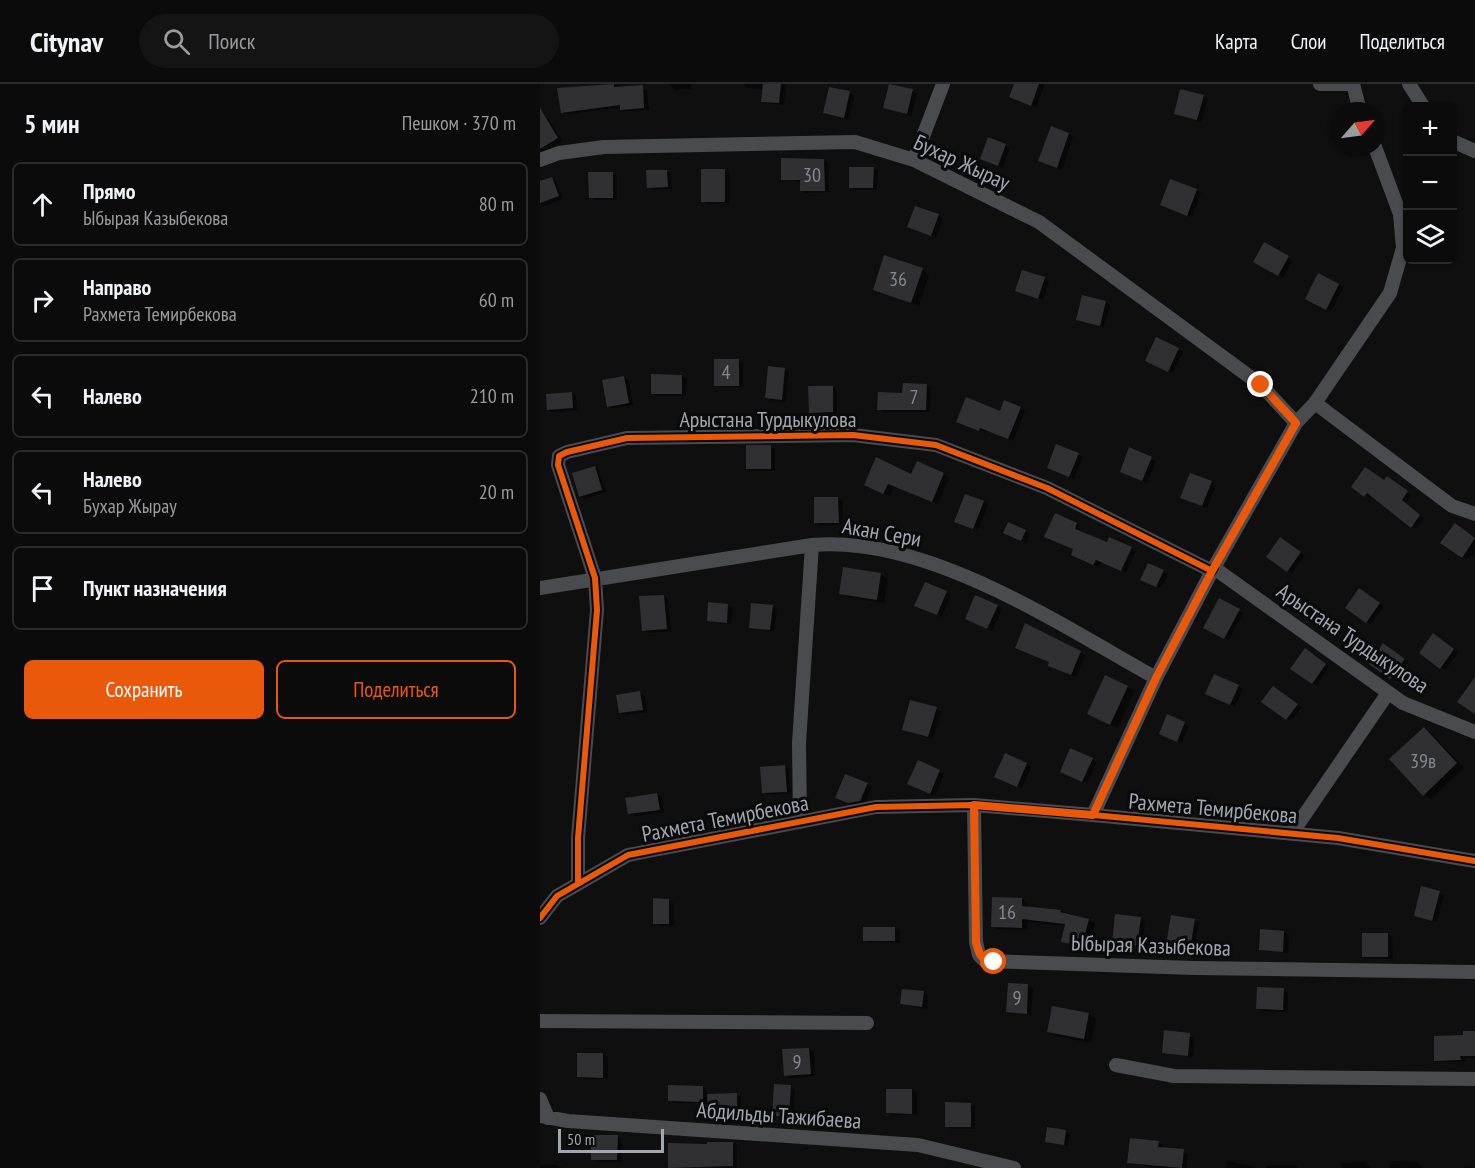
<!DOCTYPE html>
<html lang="ru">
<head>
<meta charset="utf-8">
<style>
  body { margin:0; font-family:"PT Sans Narrow",sans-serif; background:#141415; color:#f1f3f6 }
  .controls { position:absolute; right:18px; top:18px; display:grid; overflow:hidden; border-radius:9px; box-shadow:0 2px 4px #0004 }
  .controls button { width:54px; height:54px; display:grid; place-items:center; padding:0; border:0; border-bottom:2px solid #2b2b2d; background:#0b0b0c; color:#f1f3f6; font:30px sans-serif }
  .compass { position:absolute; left:791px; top:18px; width:54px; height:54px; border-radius:50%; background:#0b0b0c; box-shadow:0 2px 4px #0004; rotate:62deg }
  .scale { position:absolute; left:18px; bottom:15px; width:106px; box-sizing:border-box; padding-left:6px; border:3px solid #a1a6b1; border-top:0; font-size:16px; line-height:21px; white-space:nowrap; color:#a1a6b1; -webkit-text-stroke:4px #0a0a0b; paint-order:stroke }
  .stop { position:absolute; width:18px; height:18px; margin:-14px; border:4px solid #ea580c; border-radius:50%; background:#fff }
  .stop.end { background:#ea580c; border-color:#fff; box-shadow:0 2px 6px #0008 }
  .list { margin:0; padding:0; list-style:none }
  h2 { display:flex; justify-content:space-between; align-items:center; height:78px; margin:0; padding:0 24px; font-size:26px }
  h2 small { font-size:20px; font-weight:400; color:#9a9b9d }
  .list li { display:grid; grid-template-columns:39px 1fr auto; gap:18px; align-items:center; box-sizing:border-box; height:84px; margin:0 12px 12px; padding:0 12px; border:2px solid #2b2b2d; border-radius:9px }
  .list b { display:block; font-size:22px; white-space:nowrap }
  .list p { margin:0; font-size:20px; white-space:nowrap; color:#9a9b9d }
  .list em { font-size:20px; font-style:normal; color:#9a9b9d }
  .actions { display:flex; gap:12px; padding:18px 24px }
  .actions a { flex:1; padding:14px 0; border:2px solid #ea580c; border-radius:9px; text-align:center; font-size:21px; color:#ea580c }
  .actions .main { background:#ea580c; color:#fff }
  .icon { flex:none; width:33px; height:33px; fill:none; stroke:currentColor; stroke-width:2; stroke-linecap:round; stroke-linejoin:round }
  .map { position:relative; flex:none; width:935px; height:1084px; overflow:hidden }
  header { display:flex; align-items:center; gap:36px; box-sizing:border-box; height:84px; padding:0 30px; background:#0b0b0c; border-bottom:2px solid #2b2b2d }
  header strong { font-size:28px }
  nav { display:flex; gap:33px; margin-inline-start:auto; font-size:21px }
  .search { width:420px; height:54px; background:#141415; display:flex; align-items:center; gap:15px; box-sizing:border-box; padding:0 21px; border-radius:33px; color:#9a9b9d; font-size:22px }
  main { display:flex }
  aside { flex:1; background:#0b0b0c }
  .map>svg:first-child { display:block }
  .shadow { fill:#0007 }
  .building { fill:#303032 }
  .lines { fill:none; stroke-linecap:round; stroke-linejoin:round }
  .minor { stroke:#4a4b4f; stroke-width:14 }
  .cycleway-casing { stroke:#0a0a0b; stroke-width:10 }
  .cycleway { stroke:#e8590c; stroke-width:6 }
  .route { stroke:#ea580c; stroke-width:8 }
  .labels { text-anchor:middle; stroke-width:6; stroke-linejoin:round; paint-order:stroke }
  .number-label { font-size:20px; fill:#858891 }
  .street-label { font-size:22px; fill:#a1a6b1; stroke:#0a0a0b }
</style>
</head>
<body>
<header>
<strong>Citynav</strong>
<div class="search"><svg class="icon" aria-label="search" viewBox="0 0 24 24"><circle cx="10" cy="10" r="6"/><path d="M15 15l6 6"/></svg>Поиск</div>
<nav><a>Карта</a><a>Слои</a><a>Поделиться</a></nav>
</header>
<main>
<aside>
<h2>5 мин<small>Пешком · 370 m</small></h2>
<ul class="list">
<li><svg class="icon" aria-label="ahead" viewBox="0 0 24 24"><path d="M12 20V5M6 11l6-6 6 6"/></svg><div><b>Прямо</b><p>Ыбырая Казыбекова</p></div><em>80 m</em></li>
<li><svg class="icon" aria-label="right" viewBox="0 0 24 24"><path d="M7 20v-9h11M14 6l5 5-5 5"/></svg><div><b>Направо</b><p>Рахмета Темирбекова</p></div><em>60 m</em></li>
<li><svg class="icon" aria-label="left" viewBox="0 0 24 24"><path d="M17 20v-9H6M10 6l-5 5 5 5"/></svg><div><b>Налево</b></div><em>210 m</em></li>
<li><svg class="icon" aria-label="left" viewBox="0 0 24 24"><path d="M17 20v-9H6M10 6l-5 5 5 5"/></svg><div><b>Налево</b><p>Бухар Жырау</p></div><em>20 m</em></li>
<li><svg class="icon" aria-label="arrive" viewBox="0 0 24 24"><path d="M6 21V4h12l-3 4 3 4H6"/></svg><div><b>Пункт назначения</b></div></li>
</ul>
<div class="actions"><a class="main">Сохранить</a><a>Поделиться</a></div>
</aside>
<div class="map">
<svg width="935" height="1084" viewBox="0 0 935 1084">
  <rect width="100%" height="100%" fill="#0f0f10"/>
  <path class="shadow" d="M73,0L107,6L109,26L86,27L81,23L27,30L22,28Z
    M130,0H151V5L135,6Z
    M203,0H246L244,21L228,19L223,17L224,5L207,4Z
    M475,0H505L496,23L475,15Z
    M351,1L377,9L371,32L345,23Z
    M309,9L314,11L309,35L285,29Z
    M663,12L668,15L662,38L635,29Z
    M5,33L9,36L22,57L3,68L0,67V36Z
    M529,50L533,53L522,86L500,77Z
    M449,55L470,64L463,84L446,77Z
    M284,76L288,79L289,108L266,109L262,106L261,98L243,95Z
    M333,84L338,87L337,106H315L310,104Z
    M185,86L190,89V119L167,120L162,117Z
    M126,87L131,90L132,105L113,106L109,103Z
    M72,89L77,92V116H55L50,113Z
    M12,94L16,97L23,115L4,122L0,119V98Z
    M656,106L661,109L652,133L627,123Z
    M398,132L403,135L396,153L374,145Z
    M725,160L753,176L743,194L715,178Z
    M382,186L389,190L379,222L334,205Z
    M779,191L803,204L791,227L767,215Z
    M504,195L509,198L503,216L482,209Z
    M544,212L570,221L564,243L538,235Z
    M638,265L643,268L633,289L612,279Z
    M198,277L203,280V303H180L176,301Z
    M244,285L249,288L246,318L231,316L227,313Z
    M113,291L142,292L147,295L146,312H117L112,309Z
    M84,294L89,296L93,321L73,324L68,322Z
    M387,302L391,304L390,328H344L339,326L363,310Z
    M293,304L297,306V330H275L270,328Z
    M32,309L36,312L37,326L13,328L8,325Z
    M465,318L485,327L473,357L445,345L444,348L423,340L461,329Z
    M517,362L543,373L534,395L513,386Z
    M230,363L235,365V387H212L208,385Z
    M590,365L616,377L607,399L586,390Z
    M55,383L59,386L66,408L45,415L41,412Z
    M403,390L409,394L398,420L355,402L350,412L332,404L372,392Z
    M852,397L872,411L865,420L884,434L876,445L832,411L830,414L813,403Z
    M671,398L676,401L667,424L647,416Z
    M298,414L303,417V441H280L275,438Z
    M443,418L448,421L438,446L421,440Z
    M469,440L490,450L486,459L470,451Z
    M536,440L541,443L539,448L567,460L596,467L586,488L561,477L558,483L537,473L535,465L506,452Z
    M920,444L935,455V474L930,471L927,476L923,473Z
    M745,457L765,471L752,489L748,487Z
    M623,488L628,490L621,504L607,498Z
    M340,490L348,495L344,519L308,513L301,509Z
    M386,500L411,511L402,533L381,524Z
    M824,508L844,522L831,540L827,538Z
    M124,512L128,515L131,547L108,549L103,546Z
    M679,516L703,529L689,556L665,543Z
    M188,521L193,524L191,540L168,536Z
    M232,523L237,525L234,548L210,543Z
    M457,523L462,525L452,547L431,537Z
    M898,554L918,568L905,586L901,583Z
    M848,564L868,578L856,596L851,593Z
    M540,569L545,571L536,593L514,584Z
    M770,569L789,583L777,601L772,598Z
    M698,602L703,605L695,623L672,612Z
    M587,603L594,607L578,644L557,634Z
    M738,606L762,623L751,637L747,635Z
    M100,609L105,612L107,628L85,631L81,629Z
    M396,625L401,628L393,655L368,648Z
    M628,632L649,642L642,659L625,652Z
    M884,645L891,649L924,684L891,715L884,710Z
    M552,675L557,678L547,699L526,690Z
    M378,678L404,690L395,712L374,702Z
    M487,680L491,683L482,704L461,695Z
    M245,683L249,686L251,710L228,711L224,708Z
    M327,701L332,703L325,719L314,721L301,716Z
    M117,711L122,713L124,728L94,732L89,729Z
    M899,809L904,811L897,838L875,831Z
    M453,814L482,815L488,819V824L520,827L548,836L555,839L548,865L523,857L526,842L488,838L487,846L458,845L452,842Z
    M129,816L133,819L134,842H119L114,839Z
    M600,835L605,837L602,864L573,859Z
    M654,837L659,839L654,867L628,860Z
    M355,845L360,847V859L329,858L324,856Z
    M744,848L749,851L748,869L720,865Z
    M848,850L852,853L853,875H829L824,873Z
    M488,901L493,904L491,931L468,928Z
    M743,906L748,909L747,928L722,927L717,924Z
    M384,909L388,912L387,925L362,920Z
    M548,930L556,935L551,959L516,952L509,947Z
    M625,948L655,953L653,973L623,968Z
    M935,949V974H925V978H900L896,976L925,953Z
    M269,965L274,968L275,992L250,994L245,991L244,967Z
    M63,970L68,973V995H43L39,993Z
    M163,1003L167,1006V1012L196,1011L201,1013V1028L174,1029L169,1026V1019H134L129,1016Z
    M250,1003L255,1006L253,1034L238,1033L234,1031Z
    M372,1006L377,1009V1031H352L348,1029Z
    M430,1020L435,1023V1045H411L406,1042Z
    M525,1047L530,1050L528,1062L506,1057Z
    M77,1053L82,1055V1078H58L53,1075Z
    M618,1058L623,1061L622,1065L648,1070L647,1084H616L589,1078Z
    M193,1059L197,1062V1084L130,1083V1061Z
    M687,1077L711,1082L714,1084H686Z
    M851,1077L876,1078L883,1084H850Z
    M826,1078L831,1084H802L801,1079Z
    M0,1081H17L22,1084H0Z
    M754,1081L759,1084H726V1082Z
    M924,1082L935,1083V1084H924Z"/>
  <path class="building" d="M74,0V3L103,1L104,24L80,26V21L21,29L17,4Z
    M223,0H241L239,19L221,18Z
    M349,0L373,5L367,30L343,24Z
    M474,0H499L491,22L469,13Z
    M289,3L310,7L304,34L283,29Z
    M640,5L664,11L657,36L634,30Z
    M0,24L18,54L0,65Z
    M511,42L529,49L517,84L498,77Z
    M448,53L466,60L458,82L440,75Z
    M241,74L284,75L285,107H260V96H241Z
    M309,83H334L333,104H309Z
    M161,85H185V118H161Z
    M106,86H127L128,103L107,104Z
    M48,88H73V114H49Z
    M12,93L19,112L0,119V97Z
    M630,95L657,105L647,132L620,121Z
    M375,122L399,130L391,152L367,143Z
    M724,158L749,172L738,192L713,178Z
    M344,171L383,184L371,219L333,206Z
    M482,186L505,193L498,215L475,207Z
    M778,189L799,200L786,226L765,215Z
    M542,211L566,217L560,242L536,236Z
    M616,253L639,264L628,288L605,277Z
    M174,275H199V302H174Z
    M228,282L245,284L242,316L225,314Z
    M111,290L142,291V310H111Z
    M84,292L89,319L67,323L62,296Z
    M363,299L387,300L386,326H337L338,308L362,309Z
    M268,302H293V328L269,329Z
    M32,308L33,324L7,326L6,310Z
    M426,313L460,327L464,316L481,323L468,355L440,344L439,347L416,338Z
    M516,360L539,369L529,393L507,384Z
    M206,361H231V385H206Z
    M589,363L612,373L602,397L580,388Z
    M336,373L371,390L377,377L404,389L392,418L348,400L343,410L324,401Z
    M55,382L62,406L39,413L32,389Z
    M825,383L844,396L847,392L868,407L862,416L880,431L871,444L827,409L824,413L811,403Z
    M650,389L672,397L662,422L640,414Z
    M425,410L444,417L433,445L414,438Z
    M274,413H298L299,439H274Z
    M515,429L537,439L535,445L567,458L569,453L592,463L581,487L556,476L553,481L531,471L533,465L504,453Z
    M468,438L486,446L481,457L463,449Z
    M915,439L935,454L922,474L900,459Z
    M740,453L761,468L747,488L726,473Z
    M608,479L624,486L616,503L600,496Z
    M303,483L341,489L337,516L299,510Z
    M385,498L407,507L397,531L374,522Z
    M819,504L840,519L826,539L805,524Z
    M124,511L127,545L102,547L99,512Z
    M435,511L458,521L447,545L425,535Z
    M679,514L700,525L684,555L663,544Z
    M168,518L188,520L187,539L167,537Z
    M211,519L233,521L230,546L209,544Z
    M485,539L541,567L531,591L508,582L509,578L475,564Z
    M893,549L914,565L900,585L879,569Z
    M843,559L865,575L850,595L829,580Z
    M765,564L786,580L772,600L750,585Z
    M674,590L699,601L690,621L665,610Z
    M565,591L588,602L570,641L547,630Z
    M935,593V630L917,618Z
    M733,602L758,620L746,636L721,618Z
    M100,607L103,626L79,629L76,611Z
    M370,616L397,623L388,653L362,646Z
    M627,630L645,638L637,658L619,650Z
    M884,643L917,679L883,712L849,675Z
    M530,664L553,674L542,698L520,688Z
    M465,669L487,679L477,703L454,693Z
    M378,676L400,686L390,710L367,700Z
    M245,681L247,708L222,709L220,683Z
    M305,690L328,699L320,717L308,719L295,714Z
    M117,709L120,726L88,730L85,714Z
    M881,802L900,807L892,837L874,832Z
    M452,813L482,814V822L521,826L520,828L549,835L542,862L521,858L525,840L482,835V844L451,843Z
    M113,814L129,815V840H113Z
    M575,830L601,833L597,862L572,860Z
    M631,831L655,835L650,865L626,861Z
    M323,843H355V857H323Z
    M720,845L744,847L743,868L719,866Z
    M822,849H848V873H822Z
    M468,899L488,900L487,930L466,928Z
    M717,903L744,904L743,926L716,925Z
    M362,905L384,907L382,923L360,920Z
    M512,922L549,929L544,955L507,948Z
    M624,946L650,949L648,972L622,969Z
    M923,947H935V972H920L921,976L894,977V952L923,951Z
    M269,964L271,990L244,992L242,965Z
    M37,969H63V994L37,993Z
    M234,1000L251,1001L249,1033L232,1032Z
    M128,1001L163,1002V1018L128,1017Z
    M346,1005H372V1030L346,1029Z
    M197,1009V1026L168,1027L167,1010Z
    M405,1018L431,1019V1043H405Z
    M507,1043L526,1046L524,1061L505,1058Z
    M51,1051H78L77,1076H51Z
    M590,1054L619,1057L618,1063L644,1065L642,1084L587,1079Z
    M167,1058H193V1082L128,1084V1059L167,1060Z"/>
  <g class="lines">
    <path class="minor" d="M780,0H811
      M813,0L820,27
      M869,0L883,22
      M912,57L935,67
      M0,76L19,69L64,63L315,58L374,76L499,138L721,301L756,339
      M374,76L403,0
      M775,319L912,422L935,430
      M674,484L863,619L935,648
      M0,504L272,461C387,451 519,540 616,594
      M434,721L436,858L439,871L445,877L654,884L935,888
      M553,731L616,594L672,487L756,339L775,319L850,209L863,164L860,130L835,63
      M260,738L259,659L272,461
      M752,749L848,609
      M38,797V754L57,526L55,494L18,381L19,372L27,368L87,354L313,351L396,361L507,404L672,487
      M0,834L17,812L88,771L336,723L434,721L553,731L798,754L935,777
      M0,937L327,939
      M576,981L634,992L935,995
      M0,1015L8,1034
      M0,1032L28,1037L378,1061L474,1084"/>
    <defs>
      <path id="cycleway" d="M38,797V754L57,526L55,494L18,381L19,372L27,368L87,354L313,351L396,361L507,404L672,487L674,484
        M0,834L17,812L88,771L336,723L434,721L553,731L798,754L935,777"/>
    </defs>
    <use href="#cycleway" class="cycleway-casing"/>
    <use href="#cycleway" class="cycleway"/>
  </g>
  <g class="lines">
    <path class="route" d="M454,878C441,876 439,871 436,858L434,721L553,731L616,594L672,487L756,339L721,301"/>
  </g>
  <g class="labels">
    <g class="number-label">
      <text x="272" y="98">30</text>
      <text x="358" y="202">36</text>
      <text x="186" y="295">4</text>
      <text x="374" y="320">7</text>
      <text x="883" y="684">39в</text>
      <text x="467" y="835">16</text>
      <text x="477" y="921">9</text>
      <text x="257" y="985">9</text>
    </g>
    <g class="street-label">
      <text transform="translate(422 78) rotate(25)" y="8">Бухар Жырау</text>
      <text x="228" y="343">Арыстана Турдыкулова</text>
      <text transform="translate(342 448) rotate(10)" y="8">Акан Сери</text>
      <text transform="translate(813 554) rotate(34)" y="8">Арыстана Турдыкулова</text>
      <text transform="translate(673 724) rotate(5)" y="8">Рахмета Темирбекова</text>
      <text transform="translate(185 734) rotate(-11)" y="8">Рахмета Темирбекова</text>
      <text transform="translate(611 861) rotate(2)" y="8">Ыбырая Казыбекова</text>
      <text transform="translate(239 1031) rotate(4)" y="8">Абдильды Тажибаева</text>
    </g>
  </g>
</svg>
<div class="controls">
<button>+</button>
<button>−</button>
<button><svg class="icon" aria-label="layers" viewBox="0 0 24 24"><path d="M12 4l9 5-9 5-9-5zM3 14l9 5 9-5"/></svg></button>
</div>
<svg class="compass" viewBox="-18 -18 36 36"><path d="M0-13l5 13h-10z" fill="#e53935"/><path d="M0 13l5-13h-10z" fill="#9a9b9d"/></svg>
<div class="scale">50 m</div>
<div class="stop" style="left:454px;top:878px"></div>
<div class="stop end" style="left:721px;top:301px"></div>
</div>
</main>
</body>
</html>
